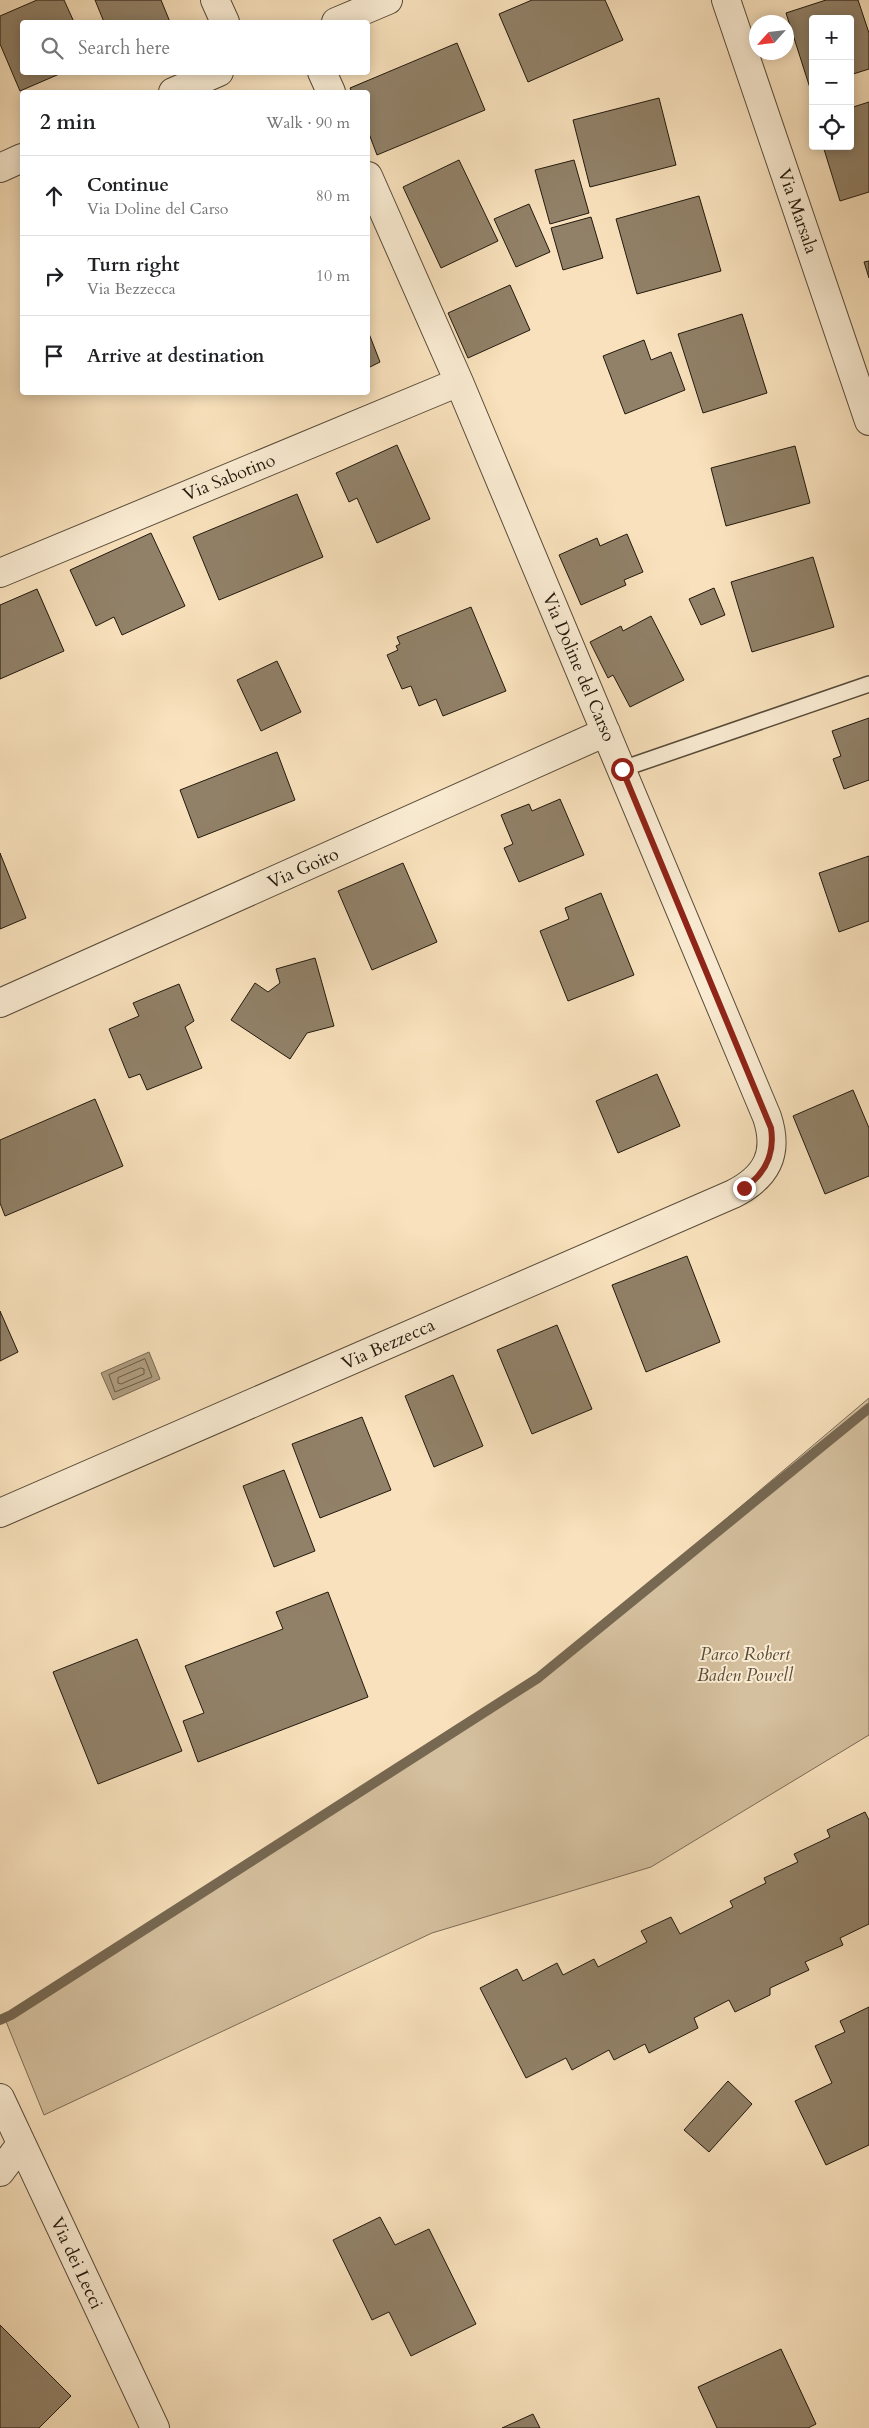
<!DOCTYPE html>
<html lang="en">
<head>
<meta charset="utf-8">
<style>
  body { margin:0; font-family:Cardo,serif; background:#f6f6f6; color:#202124 }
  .controls { position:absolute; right:15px; top:15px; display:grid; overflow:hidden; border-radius:5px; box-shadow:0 2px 12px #0003 }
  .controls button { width:45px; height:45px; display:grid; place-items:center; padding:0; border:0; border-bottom:1px solid #e0e0e0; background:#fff; color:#202124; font:25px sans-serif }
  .compass { position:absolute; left:749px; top:15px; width:45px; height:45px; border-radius:50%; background:#fff; box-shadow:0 2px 12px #0003; rotate:243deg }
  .stop { position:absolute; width:15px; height:15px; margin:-11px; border:4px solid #8f2418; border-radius:50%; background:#fff }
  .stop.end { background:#8f2418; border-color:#fff; box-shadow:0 1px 5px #0008 }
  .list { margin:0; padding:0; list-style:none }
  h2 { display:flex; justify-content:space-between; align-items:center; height:65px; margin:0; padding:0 20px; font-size:21px }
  h2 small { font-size:16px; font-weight:400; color:#757577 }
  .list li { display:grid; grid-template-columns:32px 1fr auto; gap:15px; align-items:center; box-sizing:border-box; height:80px; padding:0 20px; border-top:1px solid #e0e0e0 }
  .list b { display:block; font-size:19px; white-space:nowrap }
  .list p { margin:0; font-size:16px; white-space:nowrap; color:#757577 }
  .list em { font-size:16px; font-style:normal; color:#757577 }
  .icon { flex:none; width:28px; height:28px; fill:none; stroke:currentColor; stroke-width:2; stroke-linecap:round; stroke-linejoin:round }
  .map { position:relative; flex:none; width:869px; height:2428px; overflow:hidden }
  .search { position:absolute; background:#fff; box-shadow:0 2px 12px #0003; left:20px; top:20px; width:350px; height:55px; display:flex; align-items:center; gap:12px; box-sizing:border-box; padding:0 18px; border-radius:5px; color:#757577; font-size:19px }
  .panel { position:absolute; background:#fff; box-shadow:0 2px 12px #0003; left:20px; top:90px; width:350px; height:305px; border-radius:5px }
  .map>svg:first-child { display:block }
  .green { fill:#d4bf9e; stroke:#7b6c56 }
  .water { fill:#af9d80; stroke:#776852 }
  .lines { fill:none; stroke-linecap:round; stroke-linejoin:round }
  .shore { stroke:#685b46; stroke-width:1 }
  .stream { stroke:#776852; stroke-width:10 }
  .building { fill:#918168; stroke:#22190d }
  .service-casing { stroke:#584b39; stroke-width:18 }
  .minor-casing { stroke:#584b39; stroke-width:30 }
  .service { stroke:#faecd3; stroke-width:15 }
  .minor { stroke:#faecd3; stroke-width:28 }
  .route { stroke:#8f2418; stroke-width:6 }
  .labels { text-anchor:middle; stroke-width:4; stroke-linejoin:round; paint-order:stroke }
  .street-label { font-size:18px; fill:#22190d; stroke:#faecd3 }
  .park-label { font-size:18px; font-style:italic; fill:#574b38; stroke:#faecd3 }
</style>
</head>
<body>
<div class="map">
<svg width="869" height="2428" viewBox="0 0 869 2428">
  <rect width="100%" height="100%" fill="#f8e1bc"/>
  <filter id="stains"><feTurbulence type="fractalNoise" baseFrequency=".004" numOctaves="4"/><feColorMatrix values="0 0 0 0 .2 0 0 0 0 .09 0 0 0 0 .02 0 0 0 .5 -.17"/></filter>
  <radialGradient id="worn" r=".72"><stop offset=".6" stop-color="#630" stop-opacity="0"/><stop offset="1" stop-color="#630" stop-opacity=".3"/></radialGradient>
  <path class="green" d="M869,1398V1735L651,1867L432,1933L44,2115L5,2019L150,1929L538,1678Z"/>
  <path class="water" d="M149,1352L160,1379L113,1400L101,1373Z"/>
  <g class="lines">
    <path class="shore" d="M145,1359L152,1377L115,1392L109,1375Z
      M141,1368L144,1369V1374L121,1384L118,1383V1378Z"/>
    <path class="stream" d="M0,2020L11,2015L538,1678L869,1408"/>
  </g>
  <path class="building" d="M37,0H64L74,22H22V72H64L20,91L0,44V16Z
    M95,0H161L170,22H104Z
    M532,0H605L623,40L528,82L499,14Z
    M826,0H858L869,33V69L850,75V19H813V87L810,88L786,13Z
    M457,43L485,110L377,155L368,131V92H352L350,88Z
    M659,98L676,165L590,187L573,120Z
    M869,102V192L840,201L823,146H850V108Z
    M459,160L498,241L441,268L403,187Z
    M574,160L589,213L550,224L535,170Z
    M699,196L721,271L637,294L616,219Z
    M529,204L550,252L516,267L494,219Z
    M591,217L603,258L563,270L551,228Z
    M869,261V278L864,262Z
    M510,285L530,330L468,358L448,313Z
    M742,314L767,393L703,413L678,334Z
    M368,331L380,362L368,368Z
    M644,340L651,360L671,352L685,390L625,414L603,356Z
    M397,445L430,519L377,543L357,498L349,502L336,473Z
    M795,446L810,503L726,526L711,468Z
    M297,494L323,557L219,600L193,537Z
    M151,533L185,606L122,635L114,617L96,626L70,570Z
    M627,534L643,572L624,580L626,585L581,605L559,555L597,538L600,546Z
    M813,557L834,627L752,652L731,582Z
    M714,588L725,615L701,625L689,599Z
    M37,589L64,651L0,679V605Z
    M471,607L506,691L443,716L436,699L419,706L411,686L402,689L387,655L398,650L396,646L400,644L397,637Z
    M651,616L684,680L630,707L613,675L608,678L590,642L621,626L623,631Z
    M277,661L301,712L261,731L237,680Z
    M869,718V780L844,789L833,759L841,756L832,731Z
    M277,752L295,800L198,838L180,790Z
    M560,799L584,855L519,882L504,848L513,844L501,815L529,804L532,811Z
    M0,853L26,918L0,929Z
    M869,856V921L839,932L819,873Z
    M403,863L437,942L372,970L338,891Z
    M601,893L634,975L568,1001L540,931L569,919L565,908Z
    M315,958L334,1026L307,1033L290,1059L231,1020L255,983L268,992L280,983L276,969Z
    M179,984L194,1021L185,1027L202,1068L147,1090L140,1074L129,1078L109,1029L139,1016L133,1003Z
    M657,1074L680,1126L618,1153L596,1101Z
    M853,1090L869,1128V1176L825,1194L793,1116Z
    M95,1099L123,1166L5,1216L0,1203V1140Z
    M687,1256L720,1342L646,1372L612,1285Z
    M0,1311L18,1352L0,1361Z
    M557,1325L592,1409L532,1434L497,1350Z
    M453,1375L483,1446L434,1467L405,1396Z
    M362,1417L391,1490L320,1518L292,1444Z
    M284,1470L315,1551L274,1567L243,1486Z
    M328,1592L368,1697L198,1762L183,1721L204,1713L185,1666L283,1629L276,1612Z
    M137,1639L182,1751L98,1784L53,1672Z
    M865,1812L869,1820V1924L840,1938L843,1945L805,1962L809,1970L770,1988V1995L735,2012L729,2000L694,2018L698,2028L649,2053L645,2044L614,2060L609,2050L572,2070L566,2058L526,2078L480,1988L517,1969L523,1981L557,1963L563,1975L594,1959L598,1967L647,1942L641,1931L671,1917L680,1934L733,1907L730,1901L766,1883L764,1878L798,1862L794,1854L830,1837L827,1830Z
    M869,2007V2145L826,2165L795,2101L832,2083L815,2046L845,2032L840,2021Z
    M728,2081L752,2104L709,2152L684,2130Z
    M380,2217L395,2245L429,2229L476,2324L411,2356L389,2312L372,2320L333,2240Z
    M0,2325L71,2396L39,2428H0Z
    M781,2349L816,2424L808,2428H717L698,2387Z
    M533,2414L540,2428H502Z"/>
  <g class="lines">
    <defs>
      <path id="service" d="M622,769L869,684"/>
      <path id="minor" d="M215,0L225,22
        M726,0L869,421
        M336,22L388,0
        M322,72L331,92
        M173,92L219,72
        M0,168L22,158
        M0,573L459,382
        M0,1003L606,732
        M0,1513L733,1194C767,1177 779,1153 767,1117L459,382L368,176
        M0,2098L155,2428
        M0,2172L21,2144"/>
    </defs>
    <use href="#service" class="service-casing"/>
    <use href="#minor" class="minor-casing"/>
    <use href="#service" class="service"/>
    <use href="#minor" class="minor"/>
  </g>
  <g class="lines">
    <path class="route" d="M622,769L771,1128C775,1154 765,1174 744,1188"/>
  </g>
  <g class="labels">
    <g class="street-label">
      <text transform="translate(798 211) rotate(71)" y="6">Via Marsala</text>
      <text transform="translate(229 477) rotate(-22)" y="6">Via Sabotino</text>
      <text transform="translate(579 667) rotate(67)" y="6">Via Doline del Carso</text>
      <text transform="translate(303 868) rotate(-24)" y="6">Via Goito</text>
      <text transform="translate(388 1344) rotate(-24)" y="6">Via Bezzecca</text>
      <text transform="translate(77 2263) rotate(65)" y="6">Via dei Lecci</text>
    </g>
    <g class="park-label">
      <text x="745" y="1660">Parco Robert<tspan x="745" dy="21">Baden Powell</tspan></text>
    </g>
  </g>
  <rect width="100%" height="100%" filter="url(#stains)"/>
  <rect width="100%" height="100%" fill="url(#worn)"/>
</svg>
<div class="controls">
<button>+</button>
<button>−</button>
<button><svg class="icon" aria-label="locate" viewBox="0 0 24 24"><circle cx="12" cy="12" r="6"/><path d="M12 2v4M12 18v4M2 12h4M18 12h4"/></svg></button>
</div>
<svg class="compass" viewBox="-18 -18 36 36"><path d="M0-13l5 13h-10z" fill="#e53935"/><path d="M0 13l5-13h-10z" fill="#757577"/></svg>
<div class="stop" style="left:622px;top:769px"></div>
<div class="stop end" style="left:744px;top:1188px"></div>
<div class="search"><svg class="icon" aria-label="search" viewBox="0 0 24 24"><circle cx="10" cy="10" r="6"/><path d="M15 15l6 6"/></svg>Search here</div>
<section class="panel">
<h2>2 min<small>Walk · 90 m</small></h2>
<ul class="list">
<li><svg class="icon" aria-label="ahead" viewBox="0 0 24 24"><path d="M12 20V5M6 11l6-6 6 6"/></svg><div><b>Continue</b><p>Via Doline del Carso</p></div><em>80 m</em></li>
<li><svg class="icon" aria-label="right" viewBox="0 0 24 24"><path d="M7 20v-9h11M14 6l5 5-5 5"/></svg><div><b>Turn right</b><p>Via Bezzecca</p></div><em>10 m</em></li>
<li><svg class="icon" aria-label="arrive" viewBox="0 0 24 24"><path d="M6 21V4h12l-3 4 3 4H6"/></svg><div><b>Arrive at destination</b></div></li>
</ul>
</section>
</div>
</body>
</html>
